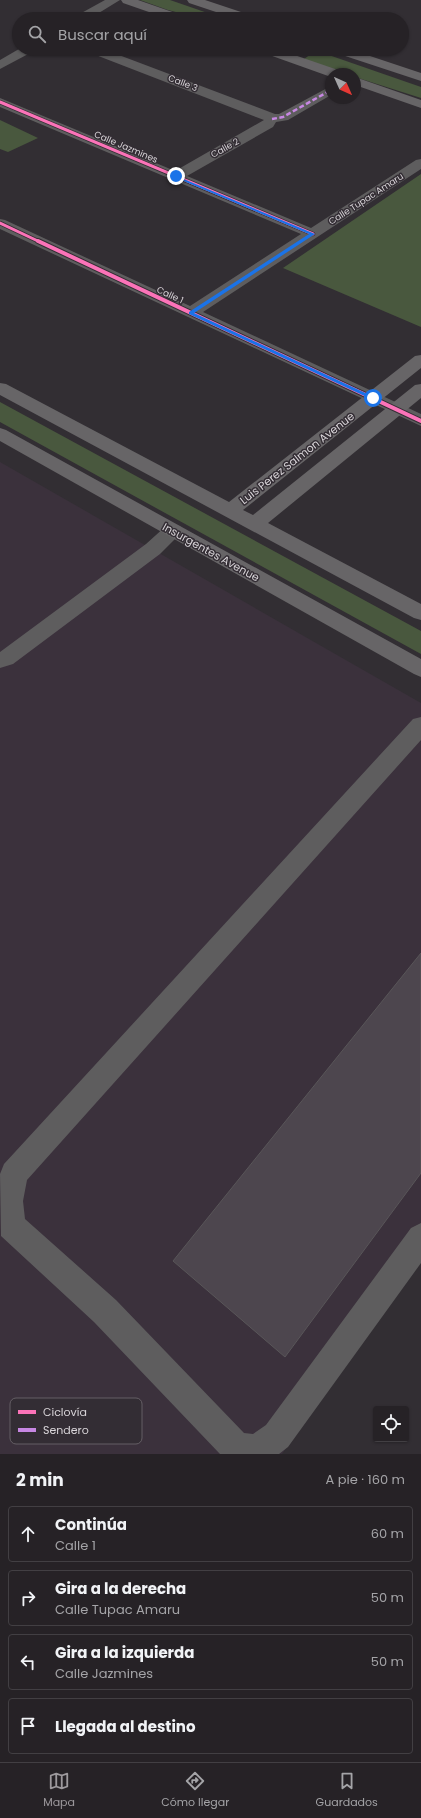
<!DOCTYPE html>
<html lang="es">
<head>
<meta charset="utf-8">
<style>
  body { margin:0; font-family:Poppins,sans-serif; background:#322f32; color:#f1f3f6 }
  .controls { position:absolute; right:12px; bottom:12px; display:grid; overflow:hidden; border-radius:4px; box-shadow:0 1px 3px #0004 }
  .controls button { width:36px; height:36px; display:grid; place-items:center; padding:0; border:0; border-bottom:1px solid #423f43; background:#262226; color:#f1f3f6; font:20px sans-serif }
  .compass { position:absolute; left:325px; top:68px; width:36px; height:36px; border-radius:50%; background:#262226; box-shadow:0 1px 3px #0004; rotate:135deg }
  .stop { position:absolute; width:12px; height:12px; margin:-9px; border:3px solid #1a73e8; border-radius:50%; background:#fff }
  .stop.end { background:#1a73e8; border-color:#fff; box-shadow:0 1px 4px #0008 }
  .list { margin:0; padding:0; list-style:none }
  h2 { display:flex; justify-content:space-between; align-items:center; height:52px; margin:0; padding:0 16px; font-size:17px }
  h2 small { font-size:13px; font-weight:400; color:#a4a4a7 }
  .list li { display:grid; grid-template-columns:26px 1fr auto; gap:12px; align-items:center; box-sizing:border-box; height:56px; margin:0 8px 8px; padding:0 8px; border:1px solid #423f43; border-radius:4px }
  .list b { display:block; font-size:15px; white-space:nowrap }
  .list p { margin:0; font-size:13px; white-space:nowrap; color:#a4a4a7 }
  .list em { font-size:13px; font-style:normal; color:#a4a4a7 }
  .icon { flex:none; width:22px; height:22px; fill:none; stroke:currentColor; stroke-width:2; stroke-linecap:round; stroke-linejoin:round }
  .map { position:relative; flex:none; width:421px; height:1454px; overflow:hidden }
  .search { position:absolute; background:#262226; box-shadow:0 1px 3px #0004; left:12px; right:12px; top:12px; height:44px; display:flex; align-items:center; gap:10px; box-sizing:border-box; padding:0 14px; border-radius:22px; color:#a4a4a7; font-size:15px }
  .sheet { height:308px; background:#262226 }
  nav { display:flex; justify-content:space-around; align-items:center; box-sizing:border-box; height:56px; border-top:1px solid #423f43; background:#262226; font-size:11px; color:#a4a4a7 }
  nav a { display:grid; justify-items:center; gap:2px }
  nav .on { color:#9e9a9e }
  .map>svg:first-child { display:block }
  .built { fill:#3b313c }
  .green { fill:#49583e }
  .building { fill:#4d464e; stroke:#595659 }
  .lines { fill:none; stroke-linecap:round; stroke-linejoin:round }
  .minor { fill:#5e5d5e; fill-rule:evenodd }
  .major { fill:#676567; fill-rule:evenodd }
  .quiet { stroke:#c787e3; stroke-width:2.5; stroke-dasharray:5 2.5; stroke-linecap:butt }
  .cycleway-far1-casing { stroke:#332d34; stroke-width:4.5 }
  .cycleway-casing { stroke:#332d34; stroke-width:6 }
  .cycleway-far1 { stroke:#fb73b8; stroke-width:3 }
  .cycleway { stroke:#fb73b8; stroke-width:4 }
  .route { fill:#1a73e8 }
  .labels { text-anchor:middle; stroke-width:3; stroke-linejoin:round; paint-order:stroke }
  .far-street-label { font-size:9px; fill:#d8d4d8; stroke:#332d34 }
  .street-label { font-size:11px; fill:#d8d4d8; stroke:#332d34 }
  .key { fill:#332d34; stroke:#655f65; stroke-width:1 }
  .key-label { font-size:11px; fill:#d8d4d8 }
</style>
</head>
<body>
<div class="map">
<svg width="421" height="1454" viewBox="0 0 421 1454">
  <rect width="100%" height="100%" fill="#322e33"/>
  <path class="built" d="M0,462L421,703V1260L282,1454H0Z"/>
  <path class="green" d="M140,0H170L225,19H203L168,10Z
    M314,52L323,53L421,87V98L355,77V74C339,74 318,67 304,59Z
    M0,120L38,138L8,152L0,149Z
    M421,174V327L283,268Z
    M0,402L421,631V654L0,422Z"/>
  <path class="building" d="M421,953V1173L285,1357L173,1261Z"/>
  <g class="lines">
    <path class="minor" d="M105,0H120L89,19H74L76,16Z
      M19,49H34L32,52L0,69V60Z
      M86,49H103L275,114H279L331,86V95L288,120L276,122L273,127L187,176L311,228L416,160L421,159V169L203,312L421,414V426L0,229V219L5,220L190,306L301,234L0,107V98L175,171L264,120L88,52Z
      M173,525L180,526L183,531L160,554L13,664L0,668V652L146,544L166,526Z
      M421,717V740L27,1180L23,1201L25,1219L116,1300L244,1433L253,1434L266,1425L411,1228L421,1223V1263L288,1447L279,1454H220L94,1322L1,1236L0,1174L4,1164L413,719Z"/>
    <path class="major" d="M121,0H138L184,16L186,19H169L123,3Z
      M187,0H205L253,16L255,19H237L189,3Z
      M259,49H277L341,71L342,74H331V77L261,52Z
      M331,49H349L421,73V81L333,52Z
      M355,77L421,100V108L355,85Z
      M421,355V368L243,510L253,515L415,385L421,384V398L268,523L421,604V620L414,618L0,395V383L6,384L229,502L415,356Z
      M0,428L6,430L421,659V677L414,674L0,441Z"/>
    <path class="quiet" d="M272,119L283,117L331,90"/>
    <defs>
      <path id="cycleway-far1" d="M0,102L313,234
        M0,223L40,242"/>
      <path id="cycleway" d="M38,241L421,421"/>
    </defs>
    <use href="#cycleway-far1" class="cycleway-far1-casing"/>
    <use href="#cycleway" class="cycleway-casing"/>
    <use href="#cycleway-far1" class="cycleway-far1"/>
    <use href="#cycleway" class="cycleway"/>
  </g>
  <path class="route" d="M174,175L315,234L194,313L374,397V399H371L189,314V312L309,234L174,177Z"/>
  <g class="labels">
    <g class="far-street-label">
      <text transform="translate(183 83) rotate(21)" y="3">Calle 3</text>
      <text transform="translate(126 147) rotate(23)" y="3">Calle Jazmines</text>
      <text transform="translate(225 148) rotate(-29)" y="3">Calle 2</text>
      <text transform="translate(366 199) rotate(-33)" y="3">Calle Tupac Amaru</text>
      <text transform="translate(170 295) rotate(25)" y="3">Calle 1</text>
    </g>
    <g class="street-label">
      <text transform="translate(297 458) rotate(-38)" y="4">Luis Perez Salmon Avenue</text>
      <text transform="translate(211 552) rotate(29)" y="4">Insurgentes Avenue</text>
    </g>
  </g>
  <rect x="10" y="1398" width="132" height="46" rx="6" class="key"/>
  <rect x="18" y="1410" width="18" height="4" fill="#fb73b8"/>
  <rect x="18" y="1428" width="18" height="4" fill="#c787e3"/>
  <g class="key-label">
    <text x="43" y="1416">Ciclovía</text>
    <text x="43" y="1434">Sendero</text>
  </g>
</svg>
<div class="controls">
<button><svg class="icon" aria-label="locate" viewBox="0 0 24 24"><circle cx="12" cy="12" r="6"/><path d="M12 2v4M12 18v4M2 12h4M18 12h4"/></svg></button>
</div>
<svg class="compass" viewBox="-18 -18 36 36"><path d="M0-13l5 13h-10z" fill="#e53935"/><path d="M0 13l5-13h-10z" fill="#a4a4a7"/></svg>
<div class="stop" style="left:373px;top:398px"></div>
<div class="stop end" style="left:176px;top:176px"></div>
<div class="search"><svg class="icon" aria-label="search" viewBox="0 0 24 24"><circle cx="10" cy="10" r="6"/><path d="M15 15l6 6"/></svg>Buscar aquí</div>
</div>
<section class="sheet">
<h2>2 min<small>A pie · 160 m</small></h2>
<ul class="list">
<li><svg class="icon" aria-label="ahead" viewBox="0 0 24 24"><path d="M12 20V5M6 11l6-6 6 6"/></svg><div><b>Continúa</b><p>Calle 1</p></div><em>60 m</em></li>
<li><svg class="icon" aria-label="right" viewBox="0 0 24 24"><path d="M7 20v-9h11M14 6l5 5-5 5"/></svg><div><b>Gira a la derecha</b><p>Calle Tupac Amaru</p></div><em>50 m</em></li>
<li><svg class="icon" aria-label="left" viewBox="0 0 24 24"><path d="M17 20v-9H6M10 6l-5 5 5 5"/></svg><div><b>Gira a la izquierda</b><p>Calle Jazmines</p></div><em>50 m</em></li>
<li><svg class="icon" aria-label="arrive" viewBox="0 0 24 24"><path d="M6 21V4h12l-3 4 3 4H6"/></svg><div><b>Llegada al destino</b></div></li>
</ul>
</section>
<nav>
<a class="on"><svg class="icon" aria-label="map" viewBox="0 0 24 24"><path d="M3 6l6-2 6 2 6-2v14l-6 2-6-2-6 2zM9 4v14M15 6v14"/></svg>Mapa</a>
<a><svg class="icon" aria-label="directions" viewBox="0 0 24 24"><path d="M12 3l9 9-9 9-9-9zM9 14v-3h6M13 9l2 2-2 2"/></svg>Cómo llegar</a>
<a><svg class="icon" aria-label="saved" viewBox="0 0 24 24"><path d="M7 4h10v16l-5-4-5 4z"/></svg>Guardados</a>
</nav>
</body>
</html>
